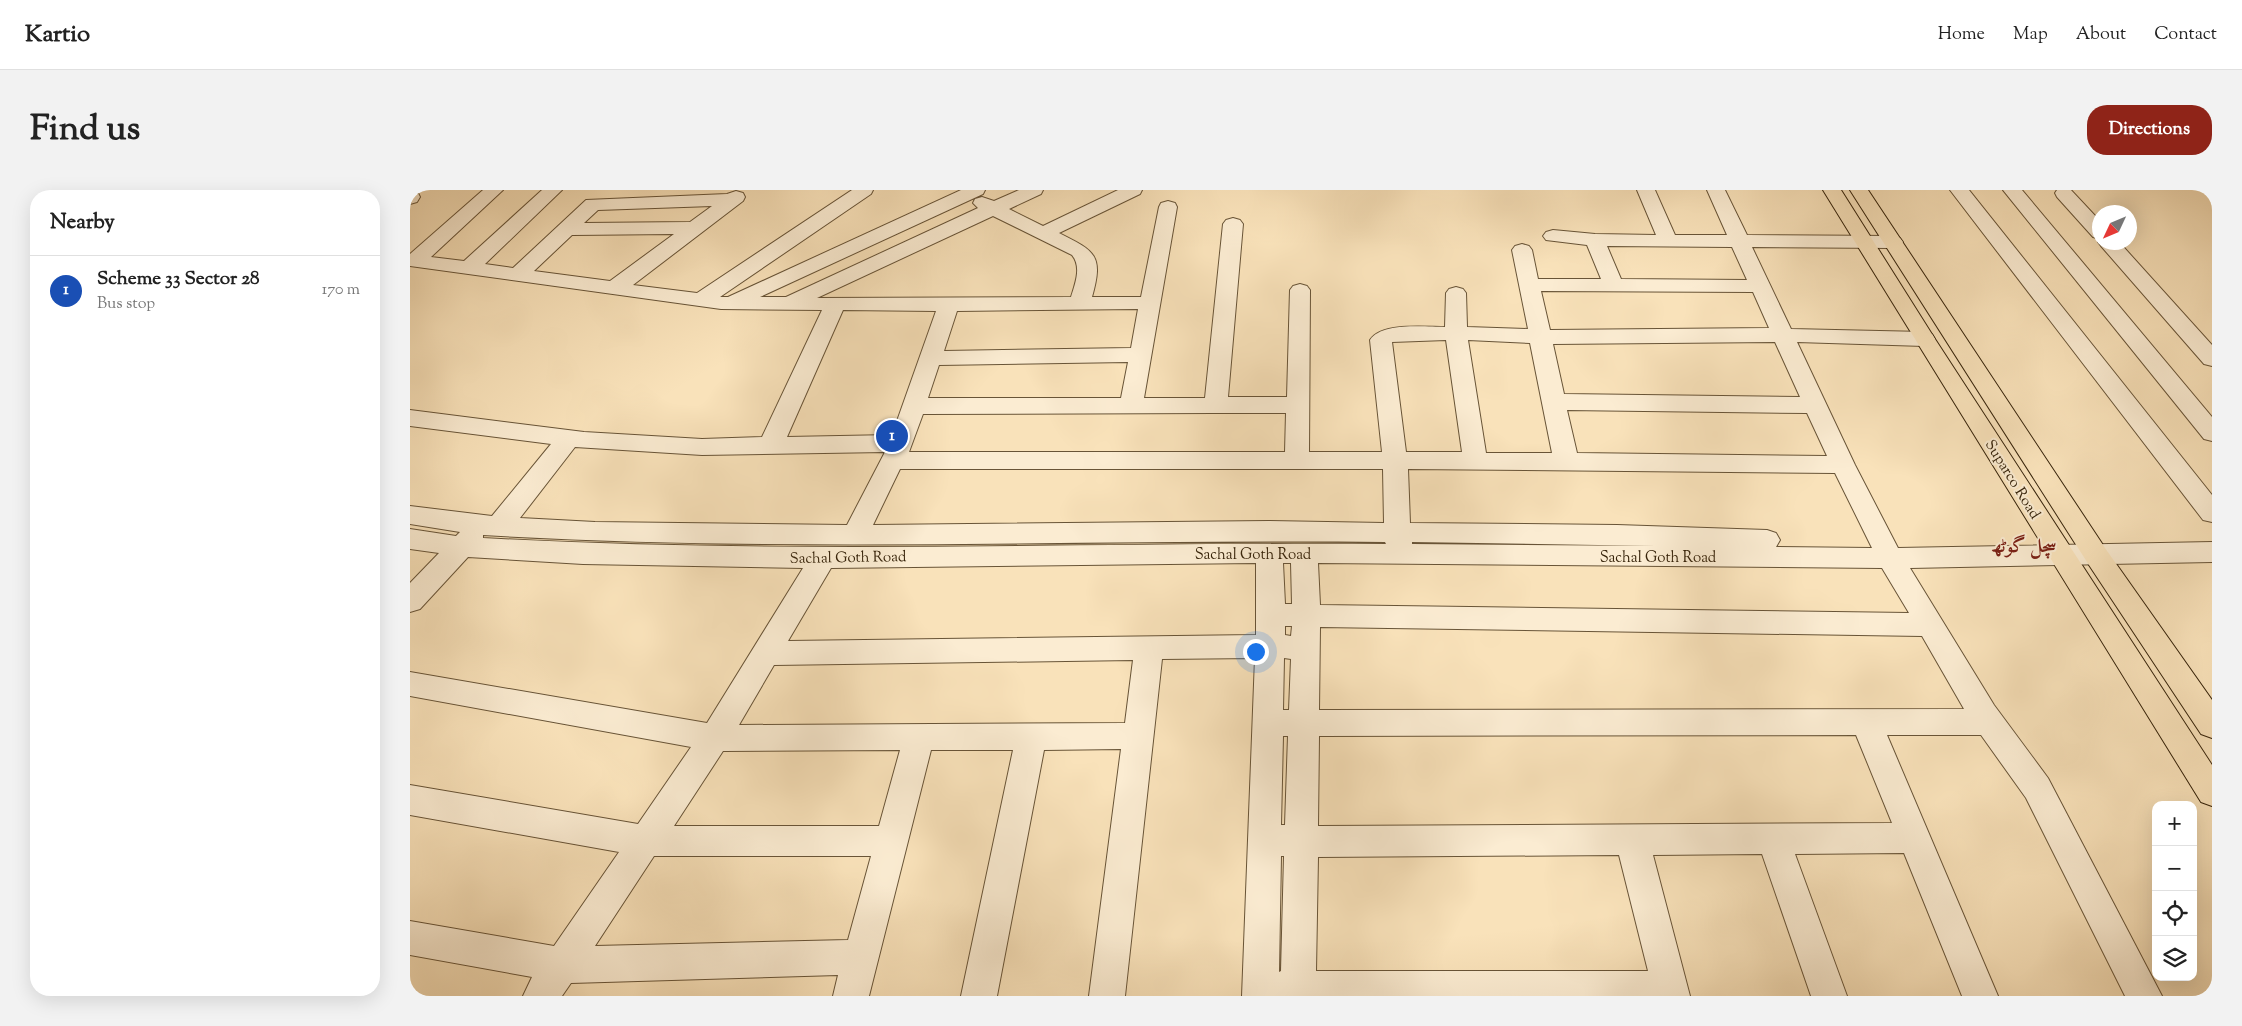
<!DOCTYPE html>
<html lang="en">
<head>
<meta charset="utf-8">
<style>
  body { margin:0; font-family:"Sorts Mill Goudy",Amiri,serif; background:#f2f2f2; color:#222 }
  .controls { position:absolute; right:15px; bottom:15px; display:grid; overflow:hidden; border-radius:10px; box-shadow:0 5px 20px #0002 }
  .controls button { width:45px; height:45px; display:grid; place-items:center; padding:0; border:0; border-bottom:1px solid #e0e0e0; background:#fff; color:#222; font:25px sans-serif }
  .compass { position:absolute; left:1682px; top:15px; width:45px; height:45px; border-radius:50%; background:#fff; box-shadow:0 5px 20px #0002; rotate:226deg }
  .you { position:absolute; left:845px; top:461px; width:18px; height:18px; margin:-12px; border:4px solid #fff; border-radius:50%; background:#1a73e8; box-shadow:0 0 0 8px #1a73e833 }
  .badge { display:grid; place-items:center; width:32px; height:32px; border-radius:50%; background:#8f2418; color:#fff; font-size:16px; font-weight:700 }
  .pin { position:absolute; translate:-50% -50%; border:2px solid #fff; box-shadow:0 1px 5px #0006 }
  .list { margin:0; padding:0; list-style:none }
  h2 { display:flex; justify-content:space-between; align-items:center; height:65px; margin:0; padding:0 20px; font-size:21px }
  h2 small { font-size:16px; font-weight:400; color:#767676 }
  .list li { display:grid; grid-template-columns:32px 1fr auto; gap:15px; align-items:center; box-sizing:border-box; height:70px; padding:0 20px; border-top:1px solid #e0e0e0 }
  .list b { display:block; font-size:19px; white-space:nowrap }
  .list p { margin:0; font-size:16px; white-space:nowrap; color:#767676 }
  .list em { font-size:16px; font-style:normal; color:#767676 }
  .icon { flex:none; width:28px; height:28px; fill:none; stroke:currentColor; stroke-width:2; stroke-linecap:round; stroke-linejoin:round }
  .map { position:relative; flex:none; width:1802px; height:806px; overflow:hidden; border-radius:20px }
  header { display:flex; align-items:center; gap:30px; box-sizing:border-box; height:70px; padding:0 25px; background:#fff; border-bottom:1px solid #e0e0e0 }
  header strong { font-size:24px }
  nav { display:flex; gap:28px; margin-inline-start:auto; font-size:18px }
  .intro { display:flex; align-items:center; justify-content:space-between; box-sizing:border-box; height:120px; padding:0 30px }
  h1 { margin:0; font-size:35px }
  .button { padding:12px 22px; border-radius:20px; background:#8f2418; color:#fff; font-size:18px; font-weight:700 }
  main { display:flex; gap:30px; padding:0 30px }
  aside { flex:1; background:#fff; border-radius:20px; box-shadow:0 5px 20px #0002 }
  .map>svg:first-child { display:block }
  .lines { fill:none; stroke-linecap:round; stroke-linejoin:round }
  .minor-casing { stroke:#685437; stroke-width:2 }
  .major-casing { stroke:#37240b; stroke-width:2 }
  .minor { fill:#fbecd2; fill-rule:evenodd }
  .major { fill:#f9e2ba; fill-rule:evenodd }
  .labels { text-anchor:middle; stroke-width:4; stroke-linejoin:round; paint-order:stroke }
  .street-label { font-size:15px; fill:#37240b; stroke:#fbecd2 }
  .district-label { font-size:20px; font-weight:bold; fill:#7a1f14; stroke:#fbecd2 }
</style>
</head>
<body>
<header>
<strong>Kartio</strong>
<nav><a>Home</a><a>Map</a><a>About</a><a>Contact</a></nav>
</header>
<div class="intro"><h1>Find us</h1><a class="button">Directions</a></div>
<main>
<aside>
<h2>Nearby<small></small></h2>
<ul class="list">
<li><span class="badge" style="background:#1a4fb4">1</span><div><b>Scheme 33 Sector 28</b><p>Bus stop</p></div><em>170 m</em></li>
</ul>
</aside>
<div class="map">
<svg width="1802" height="806" viewBox="0 0 1802 806">
  <rect width="100%" height="100%" fill="#f9e2ba"/>
  <filter id="stains"><feTurbulence type="fractalNoise" baseFrequency=".004" numOctaves="4"/><feColorMatrix values="0 0 0 0 .2 0 0 0 0 .09 0 0 0 0 .02 0 0 0 .5 -.17"/></filter>
  <radialGradient id="worn" r=".72"><stop offset=".6" stop-color="#630" stop-opacity="0"/><stop offset="1" stop-color="#630" stop-opacity=".3"/></radialGradient>
  <g class="lines">
    <defs>
      <path id="minor" d="M73,0H93L21,67L54,71L132,0H152L75,74L103,78L176,10L317,4L326,1L333,3L335,7L333,11L223,95L287,103L442,0H463L461,4L310,107H318L551,0H575L573,4L350,107H376L568,18L563,13L565,9L572,7L584,11L609,0H633L631,4L599,19L633,36L708,0H732L730,4L649,43C685,61 694,65 682,107H731L749,17L751,13L758,11L765,13L767,17L734,208H795L813,34L816,30L823,28L830,30L833,34L818,207H877L880,100L883,96L890,94L897,96L900,100L899,262H972L960,150C972,132 1015,137 1035,137L1036,103L1039,99L1046,97L1053,99L1056,103L1057,137L1118,139L1102,60L1105,56L1112,54L1119,56L1122,60L1128,89H1191L1177,55L1136,50L1133,46L1136,42L1143,40L1185,44L1246,45L1227,0H1245L1265,45H1317L1297,0H1315L1337,45L1483,46L1490,48L1493,52L1490,56L1483,58L1342,57L1381,139L1514,142L1522,144L1525,149L1522,154L1514,156L1387,152L1445,275L1488,358L1802,352V372L1500,378L1584,515L1638,588L1752,806H1715L1616,608L1571,545H1477L1588,806H1552L1494,663L1385,664L1437,806H1401L1352,664L1243,665L1280,806H832L845,468L752,469L715,806H679L711,559L634,560L587,806H551L603,560H521L459,806H423L428,785L161,793L152,806H113L122,787L0,765V731L144,756L209,662L0,625V595L228,634L281,557L0,506V482L297,533L393,378L173,374L58,367L10,419L0,422V393L29,363L0,359V339L46,346L50,342L0,334V316L82,326L141,254L0,236V220L174,242L292,249L352,247L412,120L311,119L0,76V64ZM302,16L280,32L174,33L188,20ZM583,26L662,65C672,77 665,94 661,107L407,108ZM264,44L200,91L124,81L162,45ZM1197,56L1322,57L1337,90L1211,89ZM1131,101L1343,102L1359,138L1140,140ZM728,119L721,158L534,161L547,121ZM433,120L526,121L482,245L377,247ZM1036,150L1052,262H996L982,152ZM1058,150L1120,153L1142,263H1076ZM1365,152L1390,207L1154,204L1143,154ZM718,172L711,208H518L529,175ZM1157,220L1397,223L1417,266L1167,263ZM803,223H876L875,262H499L513,224ZM165,257L292,265L475,262L437,335L185,332L110,328ZM490,279H973L974,333L858,331L463,335ZM998,279L1425,283L1462,358L1366,357L1370,350L1366,343L1357,340L1207,335L1000,333ZM73,345C374,363 675,349 975,352L976,354C675,352 374,365 73,348ZM1002,352L1247,356L1002,354ZM846,373V445L378,451L421,378ZM873,373H881L882,414H875ZM908,373L1472,378L1499,423L910,415ZM875,436H882L881,446L875,445ZM910,437L1512,446L1554,519L909,520ZM874,468L881,469L879,520H873ZM723,470L715,533L329,535L364,475ZM1446,545L1482,633L908,636L909,546ZM873,546H878L875,635H871ZM490,560L469,636H264L313,561ZM1209,665L1238,781H906L908,667ZM244,666H461L438,750L185,756ZM871,666H874L871,781L869,782Z
        M1540,0H1559L1802,305V332L1793,330Z
        M1593,0H1612L1802,227V251L1794,249Z
        M1647,0H1661L1690,31V49L1683,47L1647,7L1645,3Z
        M0,2L8,3L10,7L7,12L0,14Z
        M1690,50V52H1709L1802,155V176L1794,174L1691,56L1688,52Z"/>
      <path id="major" d="M1413,0H1431L1525,149L1802,575V616L1791,612Z
        M1440,0H1458L1695,358L1802,510V548L1791,544L1677,372Z"/>
    </defs>
    <use href="#minor" class="minor-casing"/>
    <use href="#major" class="major-casing"/>
    <use href="#minor" class="minor"/>
    <use href="#major" class="major"/>
  </g>
  <g class="labels">
    <g class="street-label">
      <text transform="translate(1603 289) rotate(58)" y="5">Suparco Road</text>
      <text x="843" y="369">Sachal Goth Road</text>
      <text transform="translate(438 367) rotate(-1)" y="5">Sachal Goth Road</text>
      <text x="1248" y="372">Sachal Goth Road</text>
    </g>
    <g class="district-label">
      <text x="1614" y="362">سچل گوٹھ</text>
    </g>
  </g>
  <rect width="100%" height="100%" filter="url(#stains)"/>
  <rect width="100%" height="100%" fill="url(#worn)"/>
</svg>
<div class="controls">
<button>+</button>
<button>−</button>
<button><svg class="icon" aria-label="locate" viewBox="0 0 24 24"><circle cx="12" cy="12" r="6"/><path d="M12 2v4M12 18v4M2 12h4M18 12h4"/></svg></button>
<button><svg class="icon" aria-label="layers" viewBox="0 0 24 24"><path d="M12 4l9 5-9 5-9-5zM3 14l9 5 9-5"/></svg></button>
</div>
<svg class="compass" viewBox="-18 -18 36 36"><path d="M0-13l5 13h-10z" fill="#e53935"/><path d="M0 13l5-13h-10z" fill="#767676"/></svg>
<div class="you"></div>
<div class="pin badge" style="left:482px;top:246px;background:#1a4fb4">1</div>
</div>
</main>
</body>
</html>
